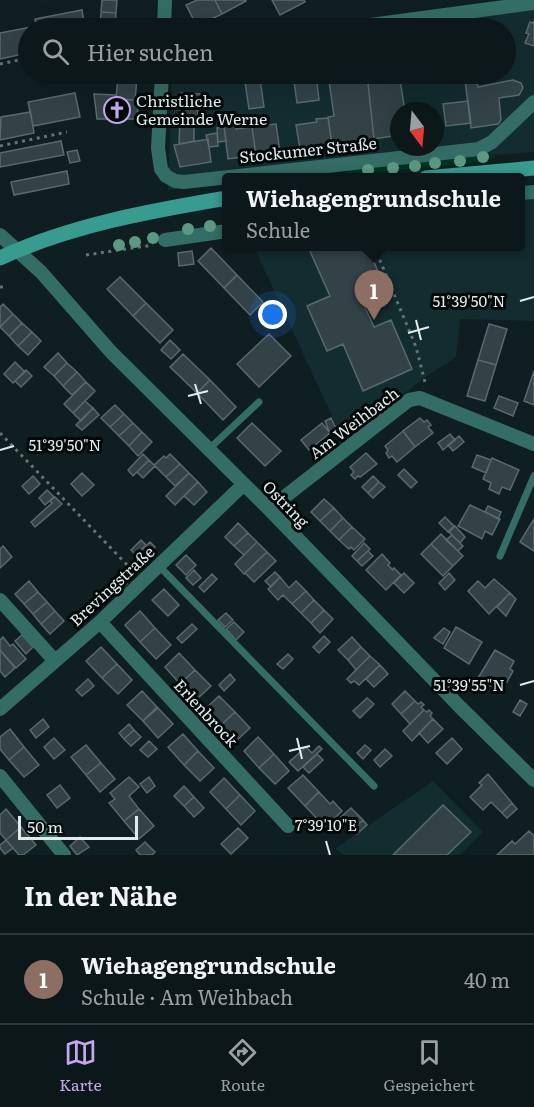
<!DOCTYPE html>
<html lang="de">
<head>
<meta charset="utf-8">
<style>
  body { margin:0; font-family:Literata,serif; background:#142022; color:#f1f3f6 }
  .compass { position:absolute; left:390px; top:102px; width:54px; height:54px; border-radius:50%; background:#0b1719; box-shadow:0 6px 24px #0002; rotate:164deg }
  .scale { position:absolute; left:18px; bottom:15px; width:120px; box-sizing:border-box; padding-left:6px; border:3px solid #e1ebec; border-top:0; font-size:16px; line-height:21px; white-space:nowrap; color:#e1ebec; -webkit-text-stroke:4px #030808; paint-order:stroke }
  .you { position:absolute; left:273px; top:315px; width:21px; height:21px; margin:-15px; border:4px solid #fff; border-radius:50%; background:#1a73e8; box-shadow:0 0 0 9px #1a73e833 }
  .badge { display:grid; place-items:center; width:39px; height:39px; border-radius:50%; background:#c4a7f1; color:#fff; font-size:20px; font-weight:700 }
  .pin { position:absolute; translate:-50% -50px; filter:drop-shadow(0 2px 3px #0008) }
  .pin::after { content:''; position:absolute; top:32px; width:21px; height:18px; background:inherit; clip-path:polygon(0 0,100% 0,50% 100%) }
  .popup { position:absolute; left:222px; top:173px; width:303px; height:78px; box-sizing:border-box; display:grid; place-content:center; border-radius:6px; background:#0b1719; filter:drop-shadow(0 2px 4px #0005); font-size:20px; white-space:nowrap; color:#9a9fa2 }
  .popup b { font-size:22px; color:#f1f3f6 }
  .popup::after { content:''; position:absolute; left:50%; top:100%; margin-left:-12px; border:12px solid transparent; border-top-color:#0b1719 }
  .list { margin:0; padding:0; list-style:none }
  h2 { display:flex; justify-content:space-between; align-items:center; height:78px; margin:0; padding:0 24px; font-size:26px }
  h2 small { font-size:20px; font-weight:400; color:#9a9fa2 }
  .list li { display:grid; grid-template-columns:39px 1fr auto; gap:18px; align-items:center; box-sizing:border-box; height:90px; padding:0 24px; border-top:2px solid #2b3638 }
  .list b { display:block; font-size:22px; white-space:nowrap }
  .list p { margin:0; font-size:20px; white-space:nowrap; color:#9a9fa2 }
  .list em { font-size:20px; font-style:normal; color:#9a9fa2 }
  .icon { flex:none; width:33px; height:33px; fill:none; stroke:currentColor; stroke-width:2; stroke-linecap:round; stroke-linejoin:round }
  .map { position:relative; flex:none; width:534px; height:855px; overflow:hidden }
  .search { position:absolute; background:#0b1719; box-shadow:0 6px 24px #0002; left:18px; right:18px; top:18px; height:66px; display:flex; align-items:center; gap:15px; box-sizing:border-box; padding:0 21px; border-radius:33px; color:#9a9fa2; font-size:22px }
  .sheet { height:168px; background:#0b1719 }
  nav { display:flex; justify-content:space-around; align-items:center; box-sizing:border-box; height:84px; border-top:2px solid #2b3638; background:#0b1719; font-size:16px; color:#9a9fa2 }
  nav a { display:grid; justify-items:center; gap:3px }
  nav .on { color:#c4a7f1 }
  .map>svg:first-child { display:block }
  .built { fill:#132c2f; fill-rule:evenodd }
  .green { fill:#003321 }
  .building { fill:#324247; stroke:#59696f; stroke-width:1.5 }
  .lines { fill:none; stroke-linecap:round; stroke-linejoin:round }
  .path { stroke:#657374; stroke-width:3; stroke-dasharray:3 4.5; stroke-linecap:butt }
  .lane { stroke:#346d65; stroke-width:7 }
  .street { stroke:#346d65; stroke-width:14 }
  .secondary { stroke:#379b90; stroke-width:15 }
  .tree { fill:#5d9882 }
  .ticks { fill:none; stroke:#e1ebec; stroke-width:2 }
  .labels { text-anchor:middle; stroke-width:6; stroke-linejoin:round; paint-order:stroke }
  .poi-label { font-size:16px; fill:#e1ebec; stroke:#030808; text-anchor:start }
  .street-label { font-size:16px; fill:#e1ebec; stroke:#030808 }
  .ticks-label { font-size:15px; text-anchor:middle; fill:#e1ebec; stroke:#030808; stroke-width:6; stroke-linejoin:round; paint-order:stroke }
</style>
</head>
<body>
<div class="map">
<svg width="534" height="855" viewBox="0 0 534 855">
  <rect width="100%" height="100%" fill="#0f1f21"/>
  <path class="built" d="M534,10V152L466,157L168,190L172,74H506V28H393ZM399,111H435V147H399Z
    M521,199H534V321L460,319L456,357L427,376L343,440L254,247L521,246Z
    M433,781L483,832L460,855H343L336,848Z"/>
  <path class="green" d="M491,152L495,157L467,164L347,175L346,170L477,156Z"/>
  <path class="building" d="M102,0H117L116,13L101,12Z
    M197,0H215L222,14L197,26L186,5Z
    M215,0H246V1L222,14Z
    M272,0H304L305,2L280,15Z
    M82,10L85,28H37L35,19Z
    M101,12L116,13L115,28L100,27Z
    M534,21V46L525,43L529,34L526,33L530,22L533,23Z
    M36,26L37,28H28V53L0,59V33Z
    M138,74L152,75L151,83L137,82Z
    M244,74H275L276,76L245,80Z
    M293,74H316L319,100L297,103Z
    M328,74H367L374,139L332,145L328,117L334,116Z
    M367,74H399L405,111H399V135L374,139Z
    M118,76L137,78L135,100L116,99Z
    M260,79L264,107L249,109L245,82Z
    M476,79L478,87L513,80L521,83L523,88L519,95L499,98L501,120L498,124L471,128L465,80Z
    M75,93L80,117L33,126L28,102Z
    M181,93L203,94L202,109H198V118H194V141L179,144Z
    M94,94L116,95V99L135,100L136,96L139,97L137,119H97Z
    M468,101L471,123L446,126L443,104Z
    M30,109L34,133L0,140L1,117L30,112Z
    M234,115L236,129L252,127L256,155L228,159L223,117Z
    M328,118L332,144L300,149L296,125L317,122L316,119Z
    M276,124L280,152L256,155L252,127Z
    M224,127L226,141L218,142L217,128Z
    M217,133L218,146L209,147L206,135Z
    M208,139L211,162L180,167L174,145Z
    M61,141L64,155L0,167V153Z
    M77,150L80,161L70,163L67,152Z
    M67,171L69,184L14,195L11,182Z
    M315,246H367L380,276L356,287L374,327L391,320L412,369L363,391L343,344L327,351L307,306L330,296L309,249Z
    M211,248L237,275L224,288L198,261Z
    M192,251L194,264L179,266L178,253Z
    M237,275L263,302L250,315L224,288Z
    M120,277L146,303L133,316L107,289Z
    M146,303L173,330L160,343L133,316Z
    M3,304L13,314L0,327V307Z
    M13,314L22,323L9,336L0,327Z
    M22,323L32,332L18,346L9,336Z
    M489,324L507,329L496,365L478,360Z
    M32,332L41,341L28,355L18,346Z
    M269,334L291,356L259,387L237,364Z
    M170,340L180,350L171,359L161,350Z
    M58,353L67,363L54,376L44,367Z
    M183,354L210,380L197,393L170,367Z
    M478,360L496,365L485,401L467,396Z
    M15,362L25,372L13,383L4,374Z
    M67,363L77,372L63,386L54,376Z
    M26,370L32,376L21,387L15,381Z
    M534,371V405L524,401Z
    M77,372L86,382L72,395L63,386Z
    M210,380L236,407L223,420L197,393Z
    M86,382L95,391L73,413L64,404Z
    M499,396L518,403L513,416L494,408Z
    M85,401L93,408L81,421L73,413Z
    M115,405L124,414L110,427L101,418Z
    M93,408L99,415L82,430L76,425Z
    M124,414L133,423L119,436L110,427Z
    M331,418L337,430L330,433L325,421Z
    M420,418L424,422L427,420L431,425L428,427L433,433L415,447L403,431Z
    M133,423L142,432L129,446L119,436Z
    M252,423L281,451L265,466L237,438Z
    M322,423L330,433L309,450L301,440Z
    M403,431L415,447L397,462L392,456L389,458L386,453L388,450L385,446Z
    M142,432L152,442L138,456L129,446Z
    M450,434L455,440L443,450L438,443Z
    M459,436L464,442L453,451L448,445Z
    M366,453L377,464L360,477L358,476L355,479L351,475L354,472L350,467Z
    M143,454L149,460L133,476L128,470Z
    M170,454L180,464L166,477L154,465L164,456L166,458Z
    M477,455L491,460L486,473L472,467Z
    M492,458L519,470L510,490L502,487L499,494L489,489L491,483L483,479Z
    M149,460L155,466L143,478L137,472Z
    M180,464L189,473L175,486L166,477Z
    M404,469L417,482L411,488L398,475Z
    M82,473L94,485L82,496L71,484Z
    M189,473L198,482L175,505L166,496Z
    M33,476L40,484L29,494L22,486Z
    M373,476L379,482L368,493L362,487Z
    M198,482L207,492L194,505L184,496Z
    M379,482L385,487L373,498L368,493Z
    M47,490L54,497L45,505L39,498Z
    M55,497L62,504L35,527L31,522L52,503L50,501Z
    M324,499L334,508L320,521L311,512Z
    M470,505L500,519L492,535L485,531L482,539L458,526Z
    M488,506L501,512L498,519L485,512Z
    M334,508L343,518L330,531L320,521Z
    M445,517L454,526L448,532L439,523Z
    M343,518L352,527L339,540L330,531Z
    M534,519V551L520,542Z
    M238,523L248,533L234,546L225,537Z
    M455,526L465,537L460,543L449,532Z
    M352,527L365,539L354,550L351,547L349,549L339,540Z
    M248,533L257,542L244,555L234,546Z
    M441,534L463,556L453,566L431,544Z
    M452,535L463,546L458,551L446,540Z
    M141,540L146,545L136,555L131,550Z
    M150,542L155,547L141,561L136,555Z
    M257,542L267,552L244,574L235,564Z
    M364,543L370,549L357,561L352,556Z
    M431,544L453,566L443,576L421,554Z
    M3,546L12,557L0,568V549Z
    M368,551L373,556L362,566L357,561Z
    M267,552L276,561L254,582L245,573Z
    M382,554L390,563L388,565L393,570L394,568L401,575L386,590L366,570Z
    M186,555L196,565L186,575L176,565Z
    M194,570L201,578L193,585L186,578Z
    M275,572L280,577L271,587L265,581Z
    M404,573L414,583L404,593L394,583Z
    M449,573L455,580L445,590L439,583Z
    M212,574L217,579L204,592L199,587Z
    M280,577L289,588L296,581L306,591L292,604L283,595L278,600L268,589Z
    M122,578L127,584L116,593L111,588Z
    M494,579L510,593L489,614L468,591L478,581L485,588Z
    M29,581L38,592L24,604L15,594Z
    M164,589L179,605L168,616L152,600Z
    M306,591L314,600L301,613L292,604Z
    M38,592L47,602L33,614L24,604Z
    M510,593L516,599L506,616L497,607Z
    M314,600L324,610L311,623L301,613Z
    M47,602L55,611L41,624L33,614Z
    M324,610L333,619L320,633L311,623Z
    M55,611L64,621L50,634L41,624Z
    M140,611L155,628L140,642L125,625Z
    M226,613L233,620L225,627L218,620Z
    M234,622L244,632L236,640L226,629Z
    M192,624L197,629L182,643L177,638Z
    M456,627L482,642L469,664L444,648Z
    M155,628L171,645L156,659L140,642Z
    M444,628L450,632L443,644L434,638Z
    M22,635L33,647L26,654L15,641Z
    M324,636L330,642L319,653L313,647Z
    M3,637L10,646L13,644L26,659L16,668L0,650V640Z
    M352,637L361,647L348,660L338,650Z
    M101,647L117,664L102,678L86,661Z
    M361,647L370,656L356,670L348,660Z
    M0,650L15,668L5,677L0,671Z
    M495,650L514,661L510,669L513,671L507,682L503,680L497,690L478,678Z
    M179,653L195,670L180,684L165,667Z
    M288,654L293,659L283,669L277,664Z
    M370,656L380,665L359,685L354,681L351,683L347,679Z
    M117,664L132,680L118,694L102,678Z
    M380,665L388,674L374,687L366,679Z
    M195,670L211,686L196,700L180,684Z
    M230,674L235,680L224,691L219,685Z
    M88,679L94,686L82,696L76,690Z
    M142,691L157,707L143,721L127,705Z
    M405,691L415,701L401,714L392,704Z
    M219,696L235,712L220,726L204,710Z
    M367,698L374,704L360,718L353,711Z
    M520,700L527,704L520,716L513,712Z
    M415,701L418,704L421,702L424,705L421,707L424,710L410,724L401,714Z
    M158,708L173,724L158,738L143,721Z
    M424,710L427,712L429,710L432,713L430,716L433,719L412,741L403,731Z
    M235,712L250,728L235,742L220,726Z
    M43,719L49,727L36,738L30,730Z
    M433,719L443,729L428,743L419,733Z
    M129,724L134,730L124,739L119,733Z
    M10,729L24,747L9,760L0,749V737Z
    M134,730L141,737L131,746L124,739Z
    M183,734L198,751L184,765L168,747Z
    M258,737L274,754L259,768L244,751Z
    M54,738L65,750L54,759L44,747Z
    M452,738L462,749L447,764L436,753Z
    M149,741L157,749L148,757L140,750Z
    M86,745L101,763L86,775L71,757Z
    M365,745L371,750L363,759L357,753Z
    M319,746L322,749L298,771L289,762L306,747L312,753Z
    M24,747L39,765L24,777L9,760Z
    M385,749L392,756L380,767L374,760Z
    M198,751L214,768L200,781L184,765Z
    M274,754L289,771L275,784L259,768Z
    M317,754L323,760L309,773L303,767Z
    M101,763L115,779L100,792L86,775Z
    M488,774L512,803L502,813L491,802L483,810L470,797L482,785L479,783Z
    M303,775L319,792L305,806L288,788Z
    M129,777L139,787L129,796L139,809L124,821L109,803L115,799L110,793Z
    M149,777L155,786L147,793L140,784Z
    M224,778L240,795L226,809L210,792Z
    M60,785L70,798L57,808L47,795Z
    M184,786L194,797L184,806L174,796Z
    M319,792L330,804L333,801L342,811L325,827L305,806Z
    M240,795L255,811L241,825L226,809Z
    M194,797L204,808L194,817L184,806Z
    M512,803L517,809L507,818L502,813Z
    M443,805L471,832L447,855H393Z
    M351,808L363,820L353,829L341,817Z
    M6,809L21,827L6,840L0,833V815Z
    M139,809L154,826L139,839L124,821Z
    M363,820L367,825L357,834L353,829Z
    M21,827L36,845L23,855H19L6,840Z
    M238,828L248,838L231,854L221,844Z
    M529,831L534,836V855H497L512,841L515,844Z
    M80,837L89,847L77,855L70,846Z
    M6,840L13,848L5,854L0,848V845Z
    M145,842L155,852L152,855H140L136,850Z"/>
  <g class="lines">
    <path class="path" d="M0,64L28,58
      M0,146L67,132
      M374,246L416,347L426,386
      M86,255L153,245
      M0,287H7
      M0,433L133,571"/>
    <path class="lane" d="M209,449L259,402
      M500,556L534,476
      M159,566L374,786"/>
    <path class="street" d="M164,28L165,0
      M348,28L534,3
      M162,74L158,148L161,169L166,176L175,181L184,182L479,149L492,142L534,102
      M521,193L534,192
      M0,235L41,272L111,352L269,509L460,707L534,780
      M165,240L227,231
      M269,509L409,400L420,398L534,444
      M0,600L55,661
      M100,622L288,826
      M0,709L100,622L244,484
      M0,776L64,855"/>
    <path class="secondary" d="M426,178L534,168
      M0,258C71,225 150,211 227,198"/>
  </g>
  <g class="tree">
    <circle cx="483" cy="157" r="6"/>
    <circle cx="460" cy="161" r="6"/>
    <circle cx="435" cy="163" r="6"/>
    <circle cx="415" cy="166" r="6"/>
    <circle cx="393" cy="168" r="6"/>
    <circle cx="368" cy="170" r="6"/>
    <circle cx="210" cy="226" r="6"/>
    <circle cx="188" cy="229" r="6"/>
    <circle cx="153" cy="238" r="6"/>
    <circle cx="135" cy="242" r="6"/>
    <circle cx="119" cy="245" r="6"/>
  </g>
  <path class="ticks" d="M520,301L534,297M416,320L421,340M408,333L429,327M195,384L201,404M188,396L208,391M0,450L14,446M520,685L534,681M297,738L302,759M289,751L310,746M326,841L330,855"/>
  <defs>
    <symbol id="church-ring" viewBox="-11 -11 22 22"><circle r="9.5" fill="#030808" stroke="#c4a7f1" stroke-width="1.5"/><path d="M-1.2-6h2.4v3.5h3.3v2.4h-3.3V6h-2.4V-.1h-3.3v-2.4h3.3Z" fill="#c4a7f1"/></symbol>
  </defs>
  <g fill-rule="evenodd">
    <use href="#church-ring" x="102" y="95" width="30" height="30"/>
  </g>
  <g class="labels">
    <g class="poi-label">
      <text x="136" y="107">Christliche<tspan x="136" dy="18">Gemeinde Werne</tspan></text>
    </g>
    <g class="street-label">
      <text transform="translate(308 150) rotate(-6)" y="6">Stockumer Straße</text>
      <text transform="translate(354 423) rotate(-37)" y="6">Am Weihbach</text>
      <text transform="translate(286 504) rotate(46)" y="6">Ostring</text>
      <text transform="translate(112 586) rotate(-43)" y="6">Brevingstraße</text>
      <text transform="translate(206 713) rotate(47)" y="6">Erlenbrock</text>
    </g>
  </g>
  <g class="ticks-label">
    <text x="469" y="307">51°39'50"N</text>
    <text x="65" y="451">51°39'50"N</text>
    <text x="469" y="691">51°39'55"N</text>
    <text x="326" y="831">7°39'10"E</text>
  </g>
</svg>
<svg class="compass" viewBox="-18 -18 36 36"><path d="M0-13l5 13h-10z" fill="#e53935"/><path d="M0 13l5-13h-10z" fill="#9a9fa2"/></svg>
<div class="scale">50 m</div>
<div class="you"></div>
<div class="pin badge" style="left:374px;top:320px;background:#8d6e63">1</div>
<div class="popup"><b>Wiehagengrundschule</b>Schule</div>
<div class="search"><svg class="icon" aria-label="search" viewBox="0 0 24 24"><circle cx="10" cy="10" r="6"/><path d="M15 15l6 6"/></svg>Hier suchen</div>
</div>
<section class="sheet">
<h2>In der Nähe<small></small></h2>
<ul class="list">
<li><span class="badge" style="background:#8d6e63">1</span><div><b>Wiehagengrundschule</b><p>Schule · Am Weihbach</p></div><em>40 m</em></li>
</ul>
</section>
<nav>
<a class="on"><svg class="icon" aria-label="map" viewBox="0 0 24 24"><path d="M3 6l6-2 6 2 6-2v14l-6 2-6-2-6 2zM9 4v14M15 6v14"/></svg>Karte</a>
<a><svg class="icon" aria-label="directions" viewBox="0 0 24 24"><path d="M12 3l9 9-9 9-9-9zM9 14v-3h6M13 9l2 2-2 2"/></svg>Route</a>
<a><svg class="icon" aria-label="saved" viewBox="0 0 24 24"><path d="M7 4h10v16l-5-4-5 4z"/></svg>Gespeichert</a>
</nav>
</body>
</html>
